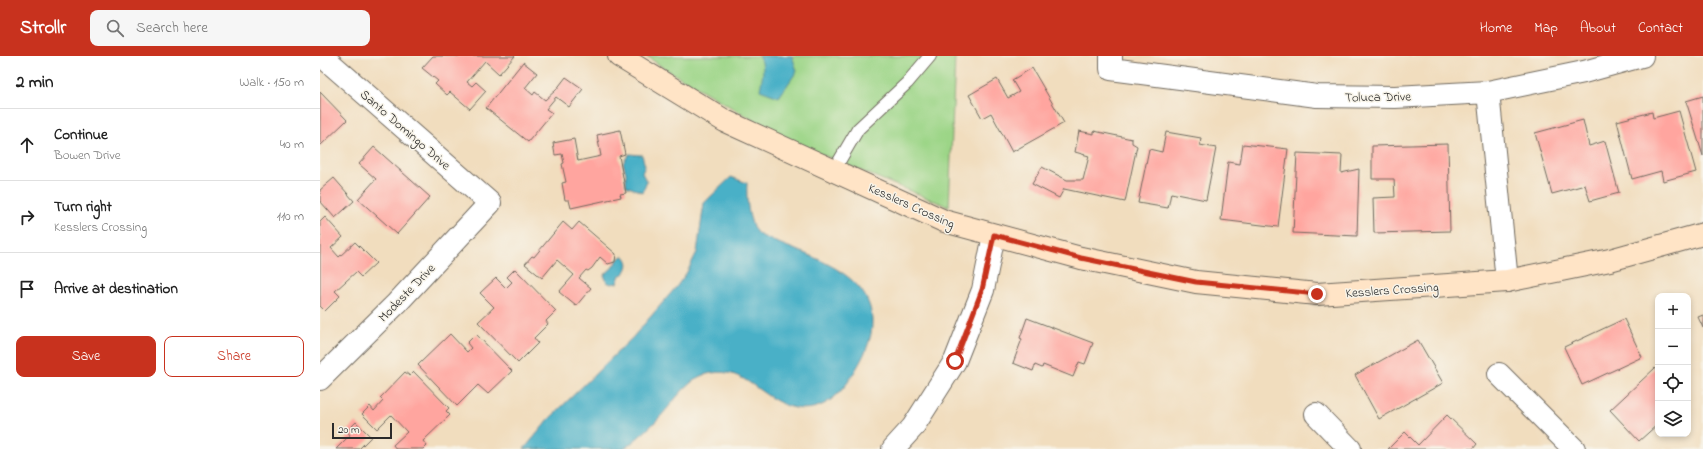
<!DOCTYPE html>
<html lang="en">
<head>
<meta charset="utf-8">
<style>
  body { margin:0; font-family:"Indie Flower",sans-serif; background:#f6f6f6; color:#222 }
  .controls { position:absolute; right:12px; bottom:12px; display:grid; overflow:hidden; border-radius:8px; box-shadow:0 2px 6px #0003 }
  .controls button { width:36px; height:36px; display:grid; place-items:center; padding:0; border:0; border-bottom:1px solid #e0e0e0; background:#fff; color:#222; font:20px sans-serif }
  .scale { position:absolute; left:12px; bottom:10px; width:60px; box-sizing:border-box; padding-left:4px; border:2px solid #2b2b2b; border-top:0; font-size:11px; line-height:14px; white-space:nowrap; color:#2b2b2b; -webkit-text-stroke:3px #f7f3e8; paint-order:stroke }
  .stop { position:absolute; width:12px; height:12px; margin:-9px; border:3px solid #c8321e; border-radius:50%; background:#fff }
  .stop.end { background:#c8321e; border-color:#fff; box-shadow:0 1px 4px #0008 }
  .list { margin:0; padding:0; list-style:none }
  h2 { display:flex; justify-content:space-between; align-items:center; height:52px; margin:0; padding:0 16px; font-size:17px }
  h2 small { font-size:13px; font-weight:400; color:#767676 }
  .list li { display:grid; grid-template-columns:26px 1fr auto; gap:12px; align-items:center; box-sizing:border-box; height:72px; padding:0 16px; border-top:1px solid #e0e0e0 }
  .list b { display:block; font-size:15px; white-space:nowrap }
  .list p { margin:0; font-size:13px; white-space:nowrap; color:#767676 }
  .list em { font-size:13px; font-style:normal; color:#767676 }
  .actions { display:flex; gap:8px; padding:12px 16px }
  .actions a { flex:1; padding:9px 0; border:1px solid #c8321e; border-radius:8px; text-align:center; font-size:14px; color:#c8321e }
  .actions .main { background:#c8321e; color:#fff }
  .icon { flex:none; width:22px; height:22px; fill:none; stroke:currentColor; stroke-width:2; stroke-linecap:round; stroke-linejoin:round }
  .map { position:relative; flex:none; width:1383px; height:393px; overflow:hidden }
  header { display:flex; align-items:center; gap:24px; box-sizing:border-box; height:56px; padding:0 20px; background:#c8321e; color:#fff }
  header strong { font-size:19px }
  nav { display:flex; gap:22px; margin-inline-start:auto; font-size:14px }
  .search { width:280px; height:36px; background:#f6f6f6; display:flex; align-items:center; gap:10px; box-sizing:border-box; padding:0 14px; border-radius:8px; color:#767676; font-size:15px }
  main { display:flex }
  aside { flex:1; background:#fff }
  .map>svg:first-child { display:block }
  .green { fill:#9cd587; stroke:#648059 }
  .water { fill:#48b0c7; stroke:#3a6e79 }
  .building { fill:#ffa59f }
  .lines { fill:none; stroke-linecap:round; stroke-linejoin:round }
  .lane-casing { stroke:#70695e; stroke-width:14 }
  .street-casing { stroke:#70695e; stroke-width:24 }
  .secondary-casing { stroke:#70695e; stroke-width:24 }
  .lane { stroke:#fff; stroke-width:12 }
  .street { stroke:#fff; stroke-width:22 }
  .secondary { stroke:#ffe4c6; stroke-width:22 }
  .route { stroke:#c8321e; stroke-width:5 }
  .labels { text-anchor:middle; stroke-width:3; stroke-linejoin:round; paint-order:stroke }
  .street-label { font-size:13px; fill:#2b2b2b; stroke:#f7f3e8 }
</style>
</head>
<body>
<header>
<strong>Strollr</strong>
<div class="search"><svg class="icon" aria-label="search" viewBox="0 0 24 24"><circle cx="10" cy="10" r="6"/><path d="M15 15l6 6"/></svg>Search here</div>
<nav><a>Home</a><a>Map</a><a>About</a><a>Contact</a></nav>
</header>
<main>
<aside>
<h2>2 min<small>Walk · 150 m</small></h2>
<ul class="list">
<li><svg class="icon" aria-label="ahead" viewBox="0 0 24 24"><path d="M12 20V5M6 11l6-6 6 6"/></svg><div><b>Continue</b><p>Bowen Drive</p></div><em>40 m</em></li>
<li><svg class="icon" aria-label="right" viewBox="0 0 24 24"><path d="M7 20v-9h11M14 6l5 5-5 5"/></svg><div><b>Turn right</b><p>Kesslers Crossing</p></div><em>110 m</em></li>
<li><svg class="icon" aria-label="arrive" viewBox="0 0 24 24"><path d="M6 21V4h12l-3 4 3 4H6"/></svg><div><b>Arrive at destination</b></div></li>
</ul>
<div class="actions"><a class="main">Save</a><a>Share</a></div>
</aside>
<div class="map">
<svg width="1383" height="393" viewBox="0 0 1383 393">
  <rect width="100%" height="100%" fill="#f7f3e8"/>
  <filter id="ink" filterUnits="userSpaceOnUse"><feTurbulence type="fractalNoise" baseFrequency=".025" numOctaves="2"/><feDisplacementMap in="SourceGraphic" scale="8" xChannelSelector="R" yChannelSelector="G"/><feConvolveMatrix kernelMatrix="1 2 1 2 8 2 1 2 1" color-interpolation-filters="sRGB"/></filter>
  <filter id="wash" filterUnits="userSpaceOnUse"><feTurbulence type="fractalNoise" baseFrequency=".012" numOctaves="4" result="noise"/><feDisplacementMap in="SourceGraphic" scale="16" xChannelSelector="R" yChannelSelector="G"/><feGaussianBlur stdDeviation="0.9" result="paint"/><feColorMatrix in="noise" values="0 0 0 0 0 0 0 0 0 0 0 0 0 0 0 0 0 1.4 0 .05"/><feComposite in="paint" operator="in"/></filter>
  <g filter="url(#wash)">
    <rect width="100%" height="100%" fill="#f1ddbe"/>
    <path class="green" d="M327,0H635L629,151L471,86L342,11Z"/>
    <path class="water" d="M439,0H472L477,15L459,41L440,34C442,22 446,10 439,0Z
      M309,98L322,99L325,110L322,117L327,126L322,136L306,130V117L303,107Z
      M411,121L427,127C426,140 428,168 438,178C475,197 550,211 552,264C553,284 543,302 532,320C515,348 489,363 457,345C432,332 419,310 387,318C366,324 352,349 338,363C328,374 316,383 304,393H204L229,363L313,281L357,230L367,216L377,196L384,147Z
      M304,200C310,207 308,211 304,218L300,219L297,227L291,228L287,226L284,219L292,212L299,202Z"/>
    <g id="blocks">
      <path class="building" d="M113,0H195L179,18L165,5L147,26L152,30L156,26L166,35L150,53L130,36L127,39L115,28L118,25L102,12Z
        M203,6L217,17L205,32L213,39L215,36L225,44L236,34L246,21L263,33L249,51L236,41L226,53L232,57L208,86L166,52Z
        M712,12L744,67L692,96L671,57L662,62L649,39L677,23L688,42L699,36L692,24Z
        M0,36L27,64L0,90Z
        M1383,40V100L1366,45Z
        M1359,55L1376,116L1343,125L1341,115L1312,123L1297,65L1332,56L1333,62Z
        M1263,64L1269,90L1285,85L1299,137L1270,145L1265,129L1232,138L1215,77Z
        M300,74L305,98L299,100L306,137L300,138L301,141L251,152L249,144H245L242,127L246,126L242,108L244,107L242,98L235,99L233,87L254,83L258,105L281,100L277,79Z
        M759,75L774,78V75L812,83V87L817,90L805,146L744,133L739,142L712,128L722,111L747,124H763L769,100L755,96Z
        M846,76L881,82L880,89L896,92L886,144L851,137L848,152L818,147L829,93L842,96Z
        M923,88L968,93L958,171L901,164L908,106L920,108Z
        M1128,88L1130,175L1054,177L1053,142L1075,141L1074,123H1052V90Z
        M54,91L110,141L77,178L38,143L56,123L39,108Z
        M977,97L1022,99L1021,117L1039,113L1037,180L973,177Z
        M14,122L34,145L15,162L0,145V134Z
        M5,161L23,181L11,192L19,201L35,186L56,207L41,221L36,216L15,235L20,240L5,255L0,250V181L1,180L0,178V166Z
        M243,166L252,174L259,166L296,198L295,206L288,208L280,201L272,212L268,215L266,214L259,222L271,232L256,250L239,236L254,219L237,204L222,222L205,208L212,200L214,201Z
        M195,213L236,255L226,265L228,268L214,282L218,287L198,307L158,266L174,251L160,237L176,222L186,232L192,226L187,221Z
        M1383,259V272L1378,261Z
        M707,262L773,287L765,308L759,306L753,321L723,309L722,312L715,309L713,315L693,307L702,283L700,282Z
        M1304,263L1322,301L1262,329L1244,291Z
        M130,278L147,296L151,292L147,287L156,278L192,315L168,338L158,329L137,350L98,309Z
        M1098,284L1123,327L1059,363L1035,319Z
        M1335,312L1338,315V368L1319,385L1290,354Z
        M85,316L90,320L94,316L129,352L126,355L130,359L103,385L107,390L104,393H76L73,389L87,376L71,359L57,373L42,358L50,350L54,355L63,345L60,342Z
        M1127,359L1157,388L1153,393H1068L1085,376L1098,389Z
        M36,366L51,381L39,393H16L30,379L27,375Z"/>
    </g>
  </g>
  <g filter="url(#ink)">
    <use href="#blocks" fill-opacity="0" stroke="#70695e" stroke-width="1"/>
    <g class="lines">
      <defs>
        <path id="lane" d="M514,114L538,73L587,27L610,0"/>
        <path id="street" d="M791,0V13L997,40L1075,41L1168,36L1264,16L1322,0
          M1168,36L1187,225
          M1179,318L1254,393
          M0,323L77,247L170,147L2,0
          M996,358L1030,393
          M573,393L593,371L635,305L663,234L674,179"/>
        <path id="secondary" d="M299,0L405,65L624,165L761,202L876,226L997,238L1187,225L1290,204L1383,178"/>
      </defs>
      <use href="#lane" class="lane-casing"/>
      <use href="#street" class="street-casing"/>
      <use href="#secondary" class="secondary-casing"/>
      <use href="#lane" class="lane"/>
      <use href="#street" class="street"/>
      <use href="#secondary" class="secondary"/>
    </g>
  </g>
  <g class="lines" filter="url(#ink)">
    <path class="route" d="M635,305L662,234L674,179L761,202L876,226L997,238"/>
  </g>
  <g class="labels">
    <g class="street-label">
      <text transform="translate(1058 40) rotate(-1)" y="5">Toluca Drive</text>
      <text transform="translate(86 73) rotate(41)" y="5">Santo Domingo Drive</text>
      <text transform="translate(592 149) rotate(24)" y="5">Kesslers Crossing</text>
      <text transform="translate(1072 233) rotate(-4)" y="5">Kesslers Crossing</text>
      <text transform="translate(86 236) rotate(-46)" y="5">Modeste Drive</text>
    </g>
  </g>
</svg>
<div class="controls">
<button>+</button>
<button>−</button>
<button><svg class="icon" aria-label="locate" viewBox="0 0 24 24"><circle cx="12" cy="12" r="6"/><path d="M12 2v4M12 18v4M2 12h4M18 12h4"/></svg></button>
<button><svg class="icon" aria-label="layers" viewBox="0 0 24 24"><path d="M12 4l9 5-9 5-9-5zM3 14l9 5 9-5"/></svg></button>
</div>
<div class="scale">20 m</div>
<div class="stop" style="left:635px;top:305px"></div>
<div class="stop end" style="left:997px;top:238px"></div>
</div>
</main>
</body>
</html>
